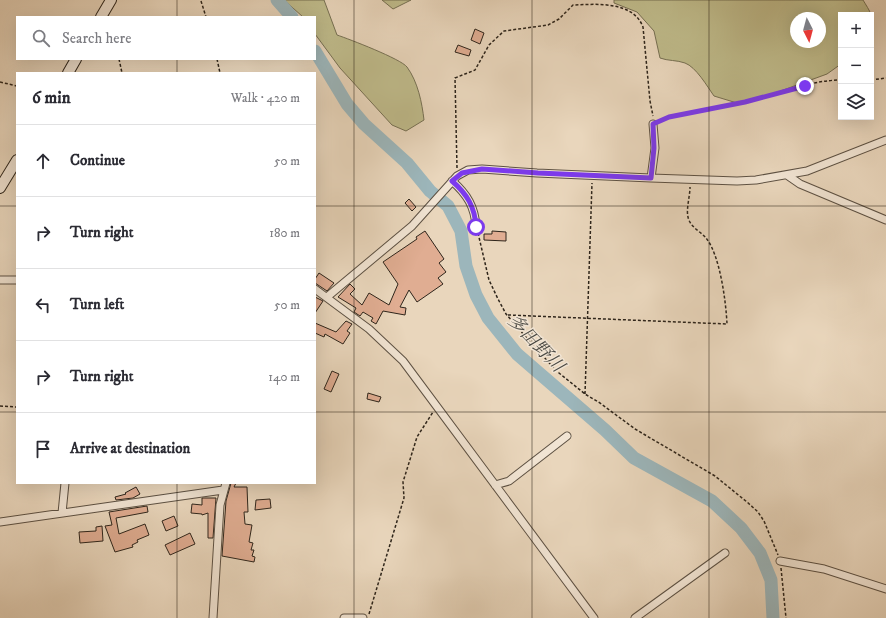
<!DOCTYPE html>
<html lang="en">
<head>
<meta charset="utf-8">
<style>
  body { margin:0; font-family:"IM FELL DW Pica","Noto Serif JP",serif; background:#f2f2f3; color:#2b2b33 }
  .controls { position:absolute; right:12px; top:12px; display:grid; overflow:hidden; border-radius:0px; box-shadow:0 4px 16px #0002 }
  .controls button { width:36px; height:36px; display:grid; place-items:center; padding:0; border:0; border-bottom:1px solid #e1e1e2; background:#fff; color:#2b2b33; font:20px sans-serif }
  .compass { position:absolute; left:790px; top:12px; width:36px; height:36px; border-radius:50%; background:#fff; box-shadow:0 4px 16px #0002; rotate:174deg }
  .stop { position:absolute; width:12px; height:12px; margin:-9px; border:3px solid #7c3aed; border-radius:50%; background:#fff }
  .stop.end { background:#7c3aed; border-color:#fff; box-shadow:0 1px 4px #0008 }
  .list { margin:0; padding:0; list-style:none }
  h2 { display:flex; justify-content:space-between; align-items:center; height:52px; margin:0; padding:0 16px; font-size:17px }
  h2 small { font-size:13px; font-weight:400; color:#7c7c81 }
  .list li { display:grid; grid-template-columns:26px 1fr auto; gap:12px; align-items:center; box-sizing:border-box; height:72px; padding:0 16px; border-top:1px solid #e1e1e2 }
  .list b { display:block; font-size:15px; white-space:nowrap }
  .list em { font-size:13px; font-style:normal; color:#7c7c81 }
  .icon { flex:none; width:22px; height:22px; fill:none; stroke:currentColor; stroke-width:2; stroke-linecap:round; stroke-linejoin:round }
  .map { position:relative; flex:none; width:886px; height:618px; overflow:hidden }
  .search { position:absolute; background:#fff; box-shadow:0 4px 16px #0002; left:16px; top:16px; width:300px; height:44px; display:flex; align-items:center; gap:10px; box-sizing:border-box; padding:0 14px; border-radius:0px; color:#7c7c81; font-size:15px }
  .panel { position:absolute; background:#fff; box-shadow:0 4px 16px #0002; left:16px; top:72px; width:300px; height:412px; border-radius:0px }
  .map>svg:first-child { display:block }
  .green { fill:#bfbb8b; stroke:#767053; fill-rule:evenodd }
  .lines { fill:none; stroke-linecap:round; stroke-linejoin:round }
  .river { stroke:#9cb6bb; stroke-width:13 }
  .building { fill:#e0ad92; stroke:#2e251b }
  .street-casing { stroke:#5d5143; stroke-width:9 }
  .secondary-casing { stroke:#2e251b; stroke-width:12 }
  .path { stroke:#2e251b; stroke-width:1.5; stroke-dasharray:3 2; stroke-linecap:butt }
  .street { stroke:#f1e4d3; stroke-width:7 }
  .secondary { stroke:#f1e4d3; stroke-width:10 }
  .route { stroke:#7c3aed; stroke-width:5 }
  .grid { fill:none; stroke:#2e251b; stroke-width:1; stroke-opacity:0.55 }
  .labels { text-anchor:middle; stroke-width:3; stroke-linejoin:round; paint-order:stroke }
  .water-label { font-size:18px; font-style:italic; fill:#4a4943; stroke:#f1e4d3 }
</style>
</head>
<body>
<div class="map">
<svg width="886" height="618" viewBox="0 0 886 618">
  <rect width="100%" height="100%" fill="#e9d6bc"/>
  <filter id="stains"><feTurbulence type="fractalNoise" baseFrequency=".005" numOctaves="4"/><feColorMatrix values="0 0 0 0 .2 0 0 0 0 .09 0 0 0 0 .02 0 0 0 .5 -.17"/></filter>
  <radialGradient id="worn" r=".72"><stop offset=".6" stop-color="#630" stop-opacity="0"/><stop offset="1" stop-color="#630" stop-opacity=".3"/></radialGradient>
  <path class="green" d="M284,0H324L337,35C349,39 401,59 407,67C418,82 422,103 424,120L406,131L392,125L340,68L315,34V17H303Z
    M382,0H411L393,9Z
    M614,0H863C869,10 876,19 871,31V15H841V64L827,74L775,93L737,103L714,96C707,86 696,67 685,63C677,60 668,61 660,58L654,31L637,12L614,3ZM796,18H820V42H796Z"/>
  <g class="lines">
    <path class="river" d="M277,0L292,17
      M315,51L347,104L364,124L407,163L430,191L448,206L461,231L466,266L476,295L488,318L517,354L605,430L634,458L712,501L741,528L760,553L771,580L773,618"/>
  </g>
  <path class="building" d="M475,29L484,33L480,44L471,40Z
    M458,45L471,50L469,56L455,52Z
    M409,199L416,207L412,211L405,203Z
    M425,231L444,259L439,263L446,272L438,278L443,284L417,302L409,290L400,307L406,308L405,315L383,311L376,324L371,321L373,318L363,312L360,316L354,312L356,308L338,297L350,284L355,289L350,294L362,305L369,293L389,305L398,284L383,262L417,239L416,237Z
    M492,231L506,232V241L484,240V234H492Z
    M319,273L334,283L327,291L315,283V279Z
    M315,297L323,301L315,313Z
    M346,321L352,324L347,331L350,333L343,344L325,334L324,337L315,333V323L336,332Z
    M332,371L339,374L331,392L324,389Z
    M368,393L381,397L379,402L367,399Z
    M231,483H236L234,487H247L248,512H244L245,524L252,525L249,542L253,543L251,550H254L252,556L255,557L254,562L222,556L226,501Z
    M136,487L140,494L133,498L116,500L115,497L126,494L125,493Z
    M202,498H216L213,538H208V513L202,515V514L191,513L192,504L202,505Z
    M270,499L271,508L255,510L256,500Z
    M147,506L148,512L116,518L119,534L145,524L149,535L137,540L138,542L132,545L133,547L115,552L105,526L112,525L109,512Z
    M174,516L178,526L166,531L162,521Z
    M102,526L103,541L80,543L79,532L96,531V527Z
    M190,533L195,544L170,555L165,545Z"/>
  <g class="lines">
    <defs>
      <path id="street" d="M787,175L800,184L886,220
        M651,178L655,148L653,124
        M452,181C467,194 475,207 476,227
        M0,280H17
        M315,289L369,329L403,361L594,618
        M327,297L412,226L457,176L468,170L482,169L537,173L651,178L737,181L756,180L807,171L886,140
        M495,485L509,481L567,436
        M62,513L65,483
        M0,522L223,490
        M780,561L824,569L886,589
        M213,618L220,505L226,483
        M344,618H363
        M635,618L725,553"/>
      <path id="secondary" d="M101,17L111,0
        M68,73L76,59
        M0,188L17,160"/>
    </defs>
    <use href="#street" class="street-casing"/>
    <use href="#secondary" class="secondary-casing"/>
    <path class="path" d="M201,1L206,17
      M119,59L122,73
      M217,59L220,73
      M871,80L886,78
      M0,82L17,86
      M659,121C687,110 717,109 746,102C777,95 809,80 841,80
      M457,168L455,78L475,70L489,45L504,31L548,25L559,19L573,5C597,4 633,1 643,27L650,101L653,116
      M478,233L489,280L498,299L506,314L537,350L559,373L585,394L600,403L635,429L715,476L747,502L758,512L764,521L778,555
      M508,315L727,324C726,302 720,255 706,238C700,231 690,227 688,217C686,209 690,196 690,187
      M585,394L592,183
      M0,406L17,407
      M781,568L786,618
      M369,614L404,498L403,482L417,437L433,412"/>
    <use href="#street" class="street"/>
    <use href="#secondary" class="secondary"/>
  </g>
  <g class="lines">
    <path class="route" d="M476,227C475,207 467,194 452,181L462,173L482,169L538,173L651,178L654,148L653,124L669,117L745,102L805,86"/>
  </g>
  <path class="grid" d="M177,0V17M354,0V618M532,0V618M709,0V618M177,59V73M0,206H17M315,206H886M0,412H17M315,412H886M177,483V618"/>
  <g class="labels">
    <g class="water-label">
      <text transform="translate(536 343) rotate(46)" y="6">多田野川</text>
    </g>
  </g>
  <rect width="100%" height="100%" filter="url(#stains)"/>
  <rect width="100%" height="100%" fill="url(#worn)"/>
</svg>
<div class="controls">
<button>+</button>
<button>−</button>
<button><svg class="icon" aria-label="layers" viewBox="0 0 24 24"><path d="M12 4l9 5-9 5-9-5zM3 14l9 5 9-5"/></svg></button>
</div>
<svg class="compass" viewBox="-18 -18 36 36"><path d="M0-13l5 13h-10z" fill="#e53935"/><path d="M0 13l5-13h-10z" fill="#7c7c81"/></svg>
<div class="stop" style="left:476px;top:227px"></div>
<div class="stop end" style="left:805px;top:86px"></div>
<div class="search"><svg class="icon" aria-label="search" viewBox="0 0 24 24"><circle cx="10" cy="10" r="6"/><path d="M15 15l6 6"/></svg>Search here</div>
<section class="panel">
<h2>6 min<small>Walk · 420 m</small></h2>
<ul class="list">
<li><svg class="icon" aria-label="ahead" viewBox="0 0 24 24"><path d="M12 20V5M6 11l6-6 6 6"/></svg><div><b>Continue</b></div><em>50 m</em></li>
<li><svg class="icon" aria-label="right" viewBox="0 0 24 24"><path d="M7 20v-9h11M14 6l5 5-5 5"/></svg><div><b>Turn right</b></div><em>180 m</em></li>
<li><svg class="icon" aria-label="left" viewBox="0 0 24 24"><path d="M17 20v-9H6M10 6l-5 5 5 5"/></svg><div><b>Turn left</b></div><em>50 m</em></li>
<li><svg class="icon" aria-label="right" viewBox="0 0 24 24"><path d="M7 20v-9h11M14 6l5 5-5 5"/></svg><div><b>Turn right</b></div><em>140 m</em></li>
<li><svg class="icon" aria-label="arrive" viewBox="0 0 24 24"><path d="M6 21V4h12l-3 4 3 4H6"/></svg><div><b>Arrive at destination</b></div></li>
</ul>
</section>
</div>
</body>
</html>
